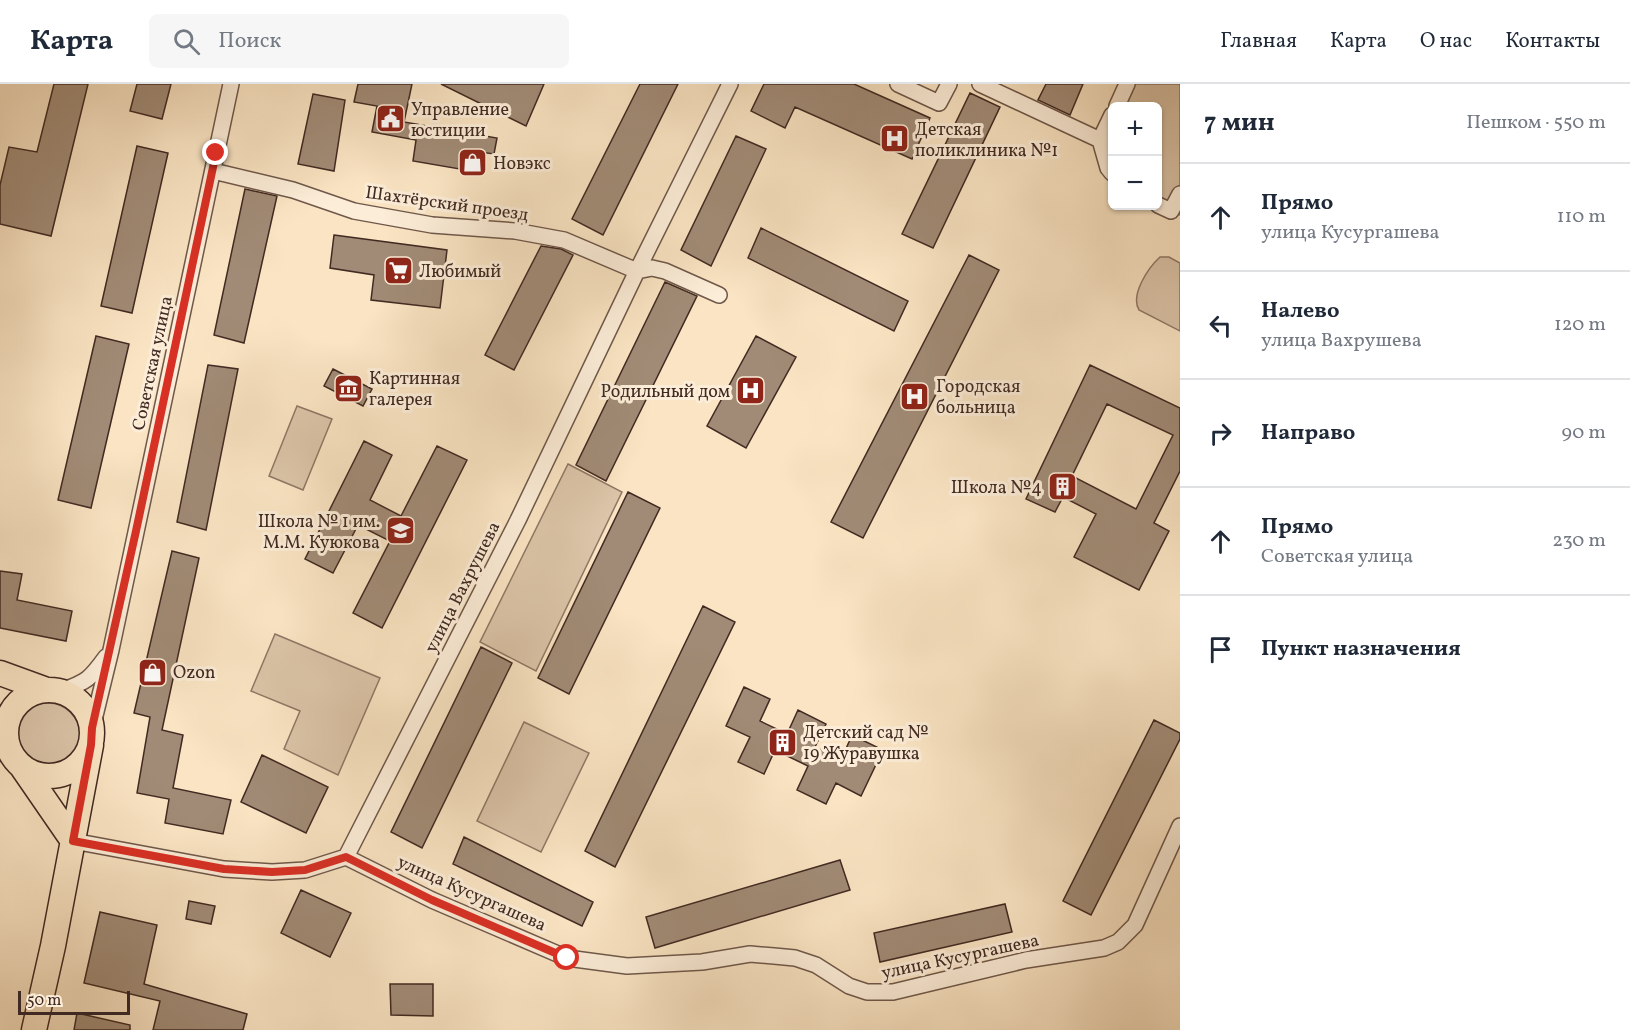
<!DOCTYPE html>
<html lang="ru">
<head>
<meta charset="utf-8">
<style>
  body { margin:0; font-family:Vollkorn,serif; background:#f6f6f7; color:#1f2937 }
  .controls { position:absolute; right:18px; top:18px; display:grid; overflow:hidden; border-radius:9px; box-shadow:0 2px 4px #0004 }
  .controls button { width:54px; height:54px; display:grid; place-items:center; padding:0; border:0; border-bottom:2px solid #e0e1e3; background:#fff; color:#1f2937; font:30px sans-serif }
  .scale { position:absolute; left:18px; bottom:15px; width:112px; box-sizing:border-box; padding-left:6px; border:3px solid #412a22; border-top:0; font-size:16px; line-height:21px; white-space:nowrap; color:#412a22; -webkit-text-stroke:4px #fcedd8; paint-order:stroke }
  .stop { position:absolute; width:18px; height:18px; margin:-14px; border:4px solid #d93025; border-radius:50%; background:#fff }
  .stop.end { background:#d93025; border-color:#fff; box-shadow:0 2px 6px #0008 }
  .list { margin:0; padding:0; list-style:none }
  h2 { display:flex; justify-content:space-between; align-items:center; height:78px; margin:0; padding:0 24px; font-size:26px }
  h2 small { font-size:20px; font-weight:400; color:#747a83 }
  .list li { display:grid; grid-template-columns:39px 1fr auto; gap:18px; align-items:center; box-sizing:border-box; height:108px; padding:0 24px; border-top:2px solid #e0e1e3 }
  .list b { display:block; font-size:22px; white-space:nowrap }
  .list p { margin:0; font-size:20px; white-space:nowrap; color:#747a83 }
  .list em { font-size:20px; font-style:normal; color:#747a83 }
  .icon { flex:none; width:33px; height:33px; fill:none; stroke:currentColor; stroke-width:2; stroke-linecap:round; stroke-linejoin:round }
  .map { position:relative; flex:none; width:1180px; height:946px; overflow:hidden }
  header { display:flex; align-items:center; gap:36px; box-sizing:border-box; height:84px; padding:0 30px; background:#fff; border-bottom:2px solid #e0e1e3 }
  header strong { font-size:28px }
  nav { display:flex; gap:33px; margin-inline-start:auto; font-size:21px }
  .search { width:420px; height:54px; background:#f6f6f7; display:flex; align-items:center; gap:15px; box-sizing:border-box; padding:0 21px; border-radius:9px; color:#747a83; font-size:22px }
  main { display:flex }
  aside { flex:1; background:#fff }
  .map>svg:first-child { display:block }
  .green { fill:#dbc4a8; stroke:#8e7765; stroke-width:1.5 }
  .building { fill:#a18b76; stroke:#412a22; stroke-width:1.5; fill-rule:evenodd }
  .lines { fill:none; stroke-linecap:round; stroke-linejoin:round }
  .street-casing { stroke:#6f584a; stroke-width:18 }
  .primary-casing { stroke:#412a22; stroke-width:27 }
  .street { stroke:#fcedd8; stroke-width:15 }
  .primary { stroke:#fae4c3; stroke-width:24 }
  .route { stroke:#d93025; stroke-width:8 }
  .labels { text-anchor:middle; stroke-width:6; stroke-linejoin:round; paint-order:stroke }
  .poi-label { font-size:18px; fill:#412a22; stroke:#fcedd8; text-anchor:start }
  .street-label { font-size:18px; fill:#412a22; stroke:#fcedd8 }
</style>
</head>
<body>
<header>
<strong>Карта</strong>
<div class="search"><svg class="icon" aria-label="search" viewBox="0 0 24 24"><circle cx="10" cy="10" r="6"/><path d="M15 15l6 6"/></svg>Поиск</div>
<nav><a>Главная</a><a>Карта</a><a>О нас</a><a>Контакты</a></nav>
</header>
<main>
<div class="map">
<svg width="1180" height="946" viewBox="0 0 1180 946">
  <rect width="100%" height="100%" fill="#fae4c3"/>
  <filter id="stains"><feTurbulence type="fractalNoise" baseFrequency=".00333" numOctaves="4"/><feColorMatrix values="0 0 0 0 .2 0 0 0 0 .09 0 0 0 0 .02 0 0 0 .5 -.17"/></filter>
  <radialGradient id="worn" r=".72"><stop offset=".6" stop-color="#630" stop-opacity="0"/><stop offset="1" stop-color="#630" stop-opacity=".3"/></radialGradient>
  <path class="green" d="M1127,0H1180V131L1158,121V22H1117Z
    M1160,173H1169L1180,179V247L1139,226C1130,211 1148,184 1160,173Z
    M297,322L332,335L303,406L269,392Z
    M568,380L622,408L536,587L480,558Z
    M275,550L380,594L338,691L284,665L300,627L251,607Z
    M16 651a32 32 0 1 1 64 0a32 32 0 1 1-64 0Z
    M524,638L589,669L541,768L477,737Z"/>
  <path class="building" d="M54,0H88L51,152L0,140V101L9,63L37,68Z
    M137,0H171L162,35L130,27Z
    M358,0H412L404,38L497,54L494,70L480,68L477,88L413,77L416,56L372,48L377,22L354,18Z
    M441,0H544L526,42Z
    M640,0H678L603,151L572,135Z
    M764,0H854L930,34L912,75L795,23L785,44L751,27Z
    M1046,0H1083L1070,31L1038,16Z
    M970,9L1000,23L933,164L902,150Z
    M313,10L345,16L334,87L298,80Z
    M736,52L766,65L711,182L681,166Z
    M137,62L168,69L132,229L101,222Z
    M245,105L277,112L244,259L214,251Z
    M761,144L908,217L894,247L748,174Z
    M334,151L447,166L440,224L371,216L374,191L330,184Z
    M541,162L561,165L573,171L514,286L485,271Z
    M969,171L999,186L863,454L831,438Z
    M665,198L697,212L606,397L576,381Z
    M96,252L129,260L91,424L58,416Z
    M756,252L796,273L746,364L707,342Z
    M208,281L238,285L206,446L177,438Z
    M1090,281L1180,324V387L1154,439L1169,447L1139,506L1074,473L1096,430L1063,413L1055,428L1026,415ZM1107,320L1173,351L1136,425L1072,392Z
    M333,285L372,305L363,322L324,302Z
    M364,357L392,371L370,416L401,432L437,362L467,376L382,544L353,529L390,457L358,441L333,489L305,475Z
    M628,408L660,424L569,610L538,594Z
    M172,467L199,474L162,646L183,651L173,704L231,716L223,750L165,739L169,715L137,709L150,633L134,629Z
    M0,487L22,490L17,516L72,527L66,557L0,544Z
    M703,522L735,538L615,783L585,767Z
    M481,563L512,579L422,764L391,748Z
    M744,603L770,615L760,637L787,650L798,626L826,640L815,663L841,676L852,651L883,666L861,712L836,699L826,720L797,706L808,682L775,666L764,690L738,678L750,653L726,642Z
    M1154,636L1180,649V655L1091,831L1063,817Z
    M262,671L328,703L306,749L241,718Z
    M464,753L593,818L582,842L453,780Z
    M840,776L850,806L655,864L646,833Z
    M301,806L351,829L330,873L281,849Z
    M189,817L215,822L211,840L186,835Z
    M1005,820L1012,848L880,878L874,849Z
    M100,828L157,841L144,900L247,930L243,946H153L160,917L84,899Z
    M390,900H433V932L391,931Z
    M77,929L130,941V946H74Z"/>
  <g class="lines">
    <defs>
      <path id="street" d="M898,0L939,19L949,0
        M980,0L1100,56
        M1117,22L1127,0
        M1100,56L1108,84L1112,89
        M1100,56L1112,31
        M213,87L293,106L354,127L432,141L515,147L564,156L637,187L652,184L665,187L719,211
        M1158,121L1171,127L1180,110
        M61,607C87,598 90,595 106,573
        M92,644L111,566L231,0
        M73,757L224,785L272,788L305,786L346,773L518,436L637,187L730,0
        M346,773L432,816L567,874L627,882L702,878L750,870L774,872L795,874L816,881L849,902L867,908H893L1026,876L1104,864L1118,858L1135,841L1180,742"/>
      <path id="primary" d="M0,589L44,605
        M6 649a43 43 0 1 1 86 0a43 43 0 1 1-86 0Z
        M22,683L73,757
        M34,946L53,862L91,661"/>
    </defs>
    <use href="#street" class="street-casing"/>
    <use href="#primary" class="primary-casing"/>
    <use href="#street" class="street"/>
    <use href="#primary" class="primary"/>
  </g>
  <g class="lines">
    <path class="route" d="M216,69L136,447L92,644L91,661L73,757L224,785L272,788L305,786L346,773L432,816L567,874"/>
  </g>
  <defs>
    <symbol id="civic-square" viewBox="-11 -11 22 22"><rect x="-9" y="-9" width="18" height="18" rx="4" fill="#8f2418" stroke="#fcedd8"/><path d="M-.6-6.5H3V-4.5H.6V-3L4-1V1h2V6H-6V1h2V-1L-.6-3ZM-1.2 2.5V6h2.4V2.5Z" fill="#fff"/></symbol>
    <symbol id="hospital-square" viewBox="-11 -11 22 22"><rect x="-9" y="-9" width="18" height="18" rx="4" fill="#8f2418" stroke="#fcedd8"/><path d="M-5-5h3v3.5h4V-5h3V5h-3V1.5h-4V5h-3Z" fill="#fff"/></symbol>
    <symbol id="shop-square" viewBox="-11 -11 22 22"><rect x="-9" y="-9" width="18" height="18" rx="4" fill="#8f2418" stroke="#fcedd8"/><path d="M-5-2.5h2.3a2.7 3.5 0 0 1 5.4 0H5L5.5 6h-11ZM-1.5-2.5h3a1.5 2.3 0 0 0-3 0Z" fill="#fff"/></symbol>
    <symbol id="supermarket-square" viewBox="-11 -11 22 22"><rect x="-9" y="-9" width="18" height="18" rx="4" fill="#8f2418" stroke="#fcedd8"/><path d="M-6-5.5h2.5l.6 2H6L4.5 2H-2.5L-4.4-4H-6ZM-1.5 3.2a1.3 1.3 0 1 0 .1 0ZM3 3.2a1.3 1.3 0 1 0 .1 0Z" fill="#fff"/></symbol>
    <symbol id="museum-square" viewBox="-11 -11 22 22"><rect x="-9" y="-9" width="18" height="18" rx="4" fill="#8f2418" stroke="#fcedd8"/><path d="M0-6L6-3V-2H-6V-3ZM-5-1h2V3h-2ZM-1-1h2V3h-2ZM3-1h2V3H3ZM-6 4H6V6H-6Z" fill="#fff"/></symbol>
    <symbol id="building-square" viewBox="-11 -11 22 22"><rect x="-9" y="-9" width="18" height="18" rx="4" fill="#8f2418" stroke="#fcedd8"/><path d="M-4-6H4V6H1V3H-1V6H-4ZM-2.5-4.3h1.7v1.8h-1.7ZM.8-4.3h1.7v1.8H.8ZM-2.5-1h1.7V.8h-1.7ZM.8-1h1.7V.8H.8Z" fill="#fff"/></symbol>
    <symbol id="school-square" viewBox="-11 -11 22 22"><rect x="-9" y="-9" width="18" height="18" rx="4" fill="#8f2418" stroke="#fcedd8"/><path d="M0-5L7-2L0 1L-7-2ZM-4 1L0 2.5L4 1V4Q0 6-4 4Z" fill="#fff"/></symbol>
  </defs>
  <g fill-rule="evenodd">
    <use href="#civic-square" x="374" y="18" width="33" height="33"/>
    <use href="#hospital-square" x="878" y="38" width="33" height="33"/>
    <use href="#shop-square" x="456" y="62" width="33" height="33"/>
    <use href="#supermarket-square" x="382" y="170" width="33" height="33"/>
    <use href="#museum-square" x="332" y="288" width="33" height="33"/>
    <use href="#hospital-square" x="734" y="290" width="33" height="33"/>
    <use href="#hospital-square" x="898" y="296" width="33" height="33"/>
    <use href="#building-square" x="1046" y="386" width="33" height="33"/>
    <use href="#school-square" x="384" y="430" width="33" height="33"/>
    <use href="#shop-square" x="136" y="572" width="33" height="33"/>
    <use href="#building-square" x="766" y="642" width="33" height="33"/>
  </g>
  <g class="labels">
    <g class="poi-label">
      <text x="411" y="31">Управление<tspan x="411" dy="21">юстиции</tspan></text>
      <text x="915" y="51">Детская<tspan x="915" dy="21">поликлиника №1</tspan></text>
      <text x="493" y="85">Новэкс</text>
      <text x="419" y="193">Любимый</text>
      <text x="369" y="300">Картинная<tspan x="369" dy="21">галерея</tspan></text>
      <text x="936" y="308">Городская<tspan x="936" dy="21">больница</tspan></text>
      <text x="730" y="313" text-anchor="end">Родильный дом</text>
      <text x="1042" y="409" text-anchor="end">Школа №4</text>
      <text x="380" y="443" text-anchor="end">Школа № 1 им.<tspan x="380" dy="21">М.М. Куюкова</tspan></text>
      <text x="173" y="594">Ozon</text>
      <text x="803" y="654">Детский сад №<tspan x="803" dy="21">19 Журавушка</tspan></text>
    </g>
    <g class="street-label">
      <text transform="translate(447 119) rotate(8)" y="6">Шахтёрский проезд</text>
      <text transform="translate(152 279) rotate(-78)" y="6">Советская улица</text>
      <text transform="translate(462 503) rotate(-63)" y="6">улица Вахрушева</text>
      <text transform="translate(472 809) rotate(24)" y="6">улица Кусургашева</text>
      <text transform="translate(960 872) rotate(-12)" y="6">улица Кусургашева</text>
    </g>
  </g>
  <rect width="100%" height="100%" filter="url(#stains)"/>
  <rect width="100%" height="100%" fill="url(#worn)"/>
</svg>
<div class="controls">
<button>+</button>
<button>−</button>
</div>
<div class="scale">50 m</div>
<div class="stop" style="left:567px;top:874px"></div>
<div class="stop end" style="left:216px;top:69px"></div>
</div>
<aside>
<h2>7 мин<small>Пешком · 550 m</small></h2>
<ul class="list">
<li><svg class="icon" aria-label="ahead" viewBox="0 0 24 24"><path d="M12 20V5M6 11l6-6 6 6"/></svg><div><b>Прямо</b><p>улица Кусургашева</p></div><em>110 m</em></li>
<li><svg class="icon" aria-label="left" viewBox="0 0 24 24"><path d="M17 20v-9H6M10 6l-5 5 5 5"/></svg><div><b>Налево</b><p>улица Вахрушева</p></div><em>120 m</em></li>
<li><svg class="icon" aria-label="right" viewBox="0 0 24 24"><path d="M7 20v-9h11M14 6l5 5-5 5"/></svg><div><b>Направо</b></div><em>90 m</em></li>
<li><svg class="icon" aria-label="ahead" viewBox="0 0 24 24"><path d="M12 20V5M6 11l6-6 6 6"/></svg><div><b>Прямо</b><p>Советская улица</p></div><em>230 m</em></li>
<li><svg class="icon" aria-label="arrive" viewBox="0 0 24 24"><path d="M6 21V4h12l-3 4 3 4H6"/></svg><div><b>Пункт назначения</b></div></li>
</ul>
</aside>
</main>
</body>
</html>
